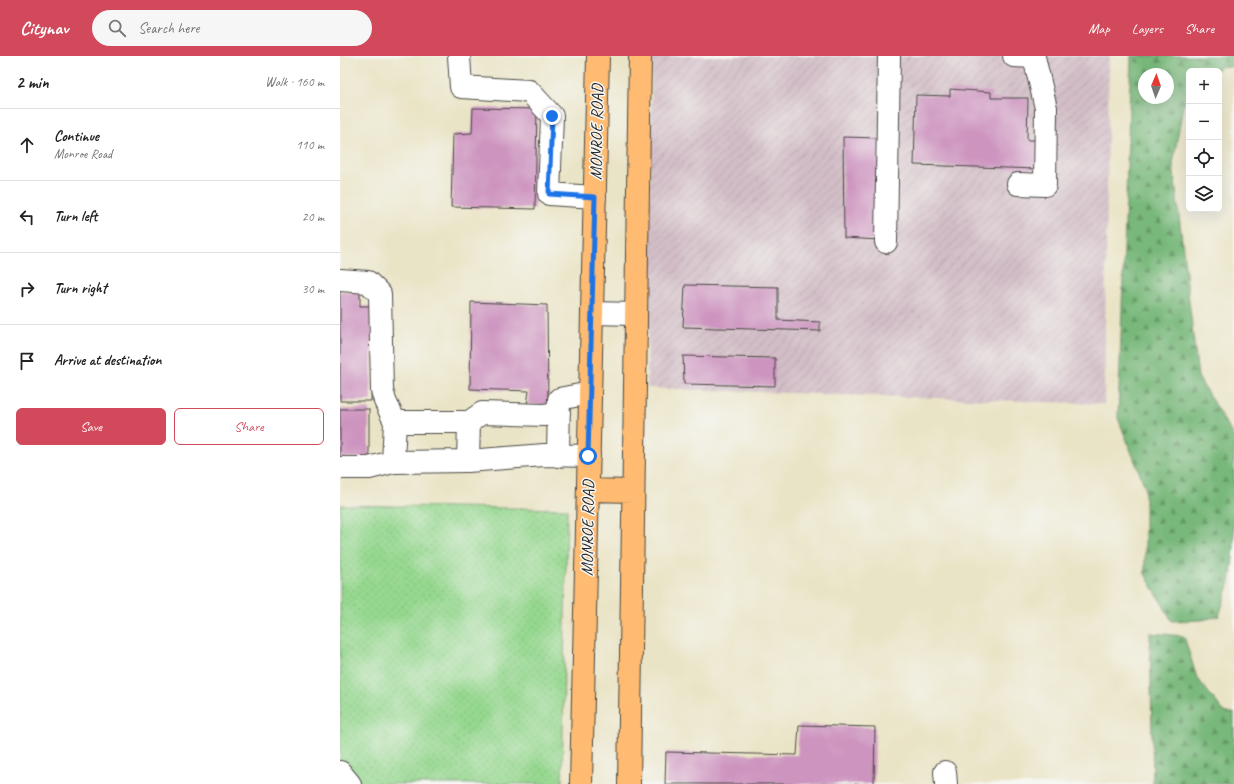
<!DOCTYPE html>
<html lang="en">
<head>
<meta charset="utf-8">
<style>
  body { margin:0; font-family:Caveat,sans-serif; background:#f6f6f6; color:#222 }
  .controls { position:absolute; right:12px; top:12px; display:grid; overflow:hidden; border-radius:6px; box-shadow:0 4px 16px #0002 }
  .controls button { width:36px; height:36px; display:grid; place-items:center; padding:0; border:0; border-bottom:1px solid #e0e0e0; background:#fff; color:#222; font:20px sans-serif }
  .compass { position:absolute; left:798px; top:12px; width:36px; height:36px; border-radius:50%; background:#fff; box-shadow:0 4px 16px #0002; rotate:2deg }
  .stop { position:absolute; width:12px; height:12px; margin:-9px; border:3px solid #1a73e8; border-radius:50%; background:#fff }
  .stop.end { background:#1a73e8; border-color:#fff; box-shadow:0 1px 4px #0008 }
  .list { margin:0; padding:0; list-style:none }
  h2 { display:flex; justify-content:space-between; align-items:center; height:52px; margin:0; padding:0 16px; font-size:17px }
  h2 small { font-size:13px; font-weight:400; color:#767676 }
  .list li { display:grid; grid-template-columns:26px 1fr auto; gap:12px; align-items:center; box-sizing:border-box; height:72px; padding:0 16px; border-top:1px solid #e0e0e0 }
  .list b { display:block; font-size:15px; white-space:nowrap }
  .list p { margin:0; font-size:13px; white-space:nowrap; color:#767676 }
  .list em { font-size:13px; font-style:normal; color:#767676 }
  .actions { display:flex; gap:8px; padding:12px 16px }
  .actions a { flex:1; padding:9px 0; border:1px solid #d1495b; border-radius:6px; text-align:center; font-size:14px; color:#d1495b }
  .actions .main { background:#d1495b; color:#fff }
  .icon { flex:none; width:22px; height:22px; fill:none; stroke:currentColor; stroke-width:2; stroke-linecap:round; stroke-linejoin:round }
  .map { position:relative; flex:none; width:894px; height:728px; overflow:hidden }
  header { display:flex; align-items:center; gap:24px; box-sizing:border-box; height:56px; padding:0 20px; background:#d1495b; color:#fff }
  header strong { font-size:19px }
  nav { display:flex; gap:22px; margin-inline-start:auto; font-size:14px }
  .search { width:280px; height:36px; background:#f6f6f6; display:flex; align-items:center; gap:10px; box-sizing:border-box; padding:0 14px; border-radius:22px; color:#767676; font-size:15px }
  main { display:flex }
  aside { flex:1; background:#fff }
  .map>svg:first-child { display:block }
  .industrial { fill:url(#industrial-furrows) }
  .grass { fill:url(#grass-dots); stroke:#60825d }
  .forest { fill:url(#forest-firs); stroke:#527252; fill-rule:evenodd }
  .building { fill:#cd94c0 }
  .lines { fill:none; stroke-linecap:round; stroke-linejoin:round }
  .minor-casing { stroke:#484742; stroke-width:24 }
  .major-casing { stroke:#484742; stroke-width:24 }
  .minor { stroke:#fff; stroke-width:22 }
  .major { stroke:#ffbb71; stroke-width:22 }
  .route { stroke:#1a73e8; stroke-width:5 }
  .labels { text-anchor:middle; stroke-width:3; stroke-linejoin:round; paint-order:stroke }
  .street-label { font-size:17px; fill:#2b2b2b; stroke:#f6f6f2 }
</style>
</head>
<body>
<header>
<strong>Citynav</strong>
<div class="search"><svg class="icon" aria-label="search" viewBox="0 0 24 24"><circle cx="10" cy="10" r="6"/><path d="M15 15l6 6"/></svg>Search here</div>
<nav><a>Map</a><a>Layers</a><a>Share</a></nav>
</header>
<main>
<aside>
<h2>2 min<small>Walk · 160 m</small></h2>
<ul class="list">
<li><svg class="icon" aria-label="ahead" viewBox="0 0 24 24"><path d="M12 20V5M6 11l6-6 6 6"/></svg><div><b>Continue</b><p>Monroe Road</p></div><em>110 m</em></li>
<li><svg class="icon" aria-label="left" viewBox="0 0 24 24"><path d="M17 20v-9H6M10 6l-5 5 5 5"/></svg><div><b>Turn left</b></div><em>20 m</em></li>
<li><svg class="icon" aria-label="right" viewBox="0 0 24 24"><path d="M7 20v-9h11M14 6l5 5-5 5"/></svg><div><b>Turn right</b></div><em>30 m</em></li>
<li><svg class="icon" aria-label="arrive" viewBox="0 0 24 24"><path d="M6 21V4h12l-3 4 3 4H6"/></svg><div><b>Arrive at destination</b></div></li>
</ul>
<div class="actions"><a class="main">Save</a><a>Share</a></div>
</aside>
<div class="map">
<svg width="894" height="728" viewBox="0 0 894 728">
  <defs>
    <pattern id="industrial-furrows" width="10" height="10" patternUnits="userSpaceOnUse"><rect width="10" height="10" fill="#d2bdc6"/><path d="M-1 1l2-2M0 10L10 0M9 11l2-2" fill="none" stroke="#b4a3aa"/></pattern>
    <pattern id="grass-dots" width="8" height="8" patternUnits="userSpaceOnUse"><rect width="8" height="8" fill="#95d88f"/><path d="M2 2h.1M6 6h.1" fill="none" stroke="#81ba7c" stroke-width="1.8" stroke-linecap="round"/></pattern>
    <pattern id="forest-firs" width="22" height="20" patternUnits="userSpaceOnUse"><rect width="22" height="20" fill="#78b87a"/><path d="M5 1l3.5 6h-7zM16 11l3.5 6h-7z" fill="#639664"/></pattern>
  </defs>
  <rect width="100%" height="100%" fill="#f6f6f2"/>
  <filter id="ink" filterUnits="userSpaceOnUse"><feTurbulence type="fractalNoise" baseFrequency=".025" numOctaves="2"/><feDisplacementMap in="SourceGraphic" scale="8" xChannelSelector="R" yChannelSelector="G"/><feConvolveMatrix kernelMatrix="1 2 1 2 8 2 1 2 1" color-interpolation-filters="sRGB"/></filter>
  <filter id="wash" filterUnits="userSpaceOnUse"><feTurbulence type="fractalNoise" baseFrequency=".012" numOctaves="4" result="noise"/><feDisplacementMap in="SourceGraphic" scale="16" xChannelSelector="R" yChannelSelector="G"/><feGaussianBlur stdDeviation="0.9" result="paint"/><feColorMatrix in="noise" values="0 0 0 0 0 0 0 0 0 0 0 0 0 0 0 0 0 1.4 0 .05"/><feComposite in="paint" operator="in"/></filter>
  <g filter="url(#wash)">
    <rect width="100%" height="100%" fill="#eae4c6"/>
    <path class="industrial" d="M312,0H769L764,348L307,332Z"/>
    <path class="grass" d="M0,449L227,453L222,728H0Z"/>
    <path class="forest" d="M791,0H894V11L881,10L876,15H849V43L843,50L833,108L858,321L894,381V492L890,526L879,560L862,564L832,565L805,518V431L778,362ZM804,18H828V42H804Z
      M810,577L844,580L857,622L885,657H894V728H813Z"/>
    <g id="blocks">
      <path class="building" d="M610,33L651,36V42H688L687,84H699L698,113L574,109L576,39L610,40Z
        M133,52L197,53L195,153L111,151L113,78L132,77Z
        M503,81L539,82V184L504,182Z
        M345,229L438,231V264L480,266V275L343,271Z
        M0,235H20V250H33L31,345H0Z
        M131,246L207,249L208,350L187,348L189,335L130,333Z
        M343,300L435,302V330L344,328Z
        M0,353H29V402H0Z
        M459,669L535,671L534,728H325L326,696L457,699Z"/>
    </g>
  </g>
  <g filter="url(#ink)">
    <use href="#blocks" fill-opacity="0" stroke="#484742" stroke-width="1"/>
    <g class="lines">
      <defs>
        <path id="minor" d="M119,0L121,31L189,35L212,60L209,138L255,141
          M674,0L694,1L706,52L705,129L678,128
          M546,186L549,0
          M0,224L28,226L40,238L42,334L45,345L55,366
          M252,257L295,258
          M129,366L142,357L204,359L219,357
          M218,400L219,343L250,337
          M128,405L129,366H55L53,406L128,405L204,399L249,400
          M0,412H29L53,406
          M0,716L10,728
          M605,716L606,728"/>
        <path id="major" d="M248,434L293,435
          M241,728L258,0
          M289,728L300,0"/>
      </defs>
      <use href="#minor" class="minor-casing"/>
      <use href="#major" class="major-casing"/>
      <use href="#minor" class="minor"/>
      <use href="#major" class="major"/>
    </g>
  </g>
  <g class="lines" filter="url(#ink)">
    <path class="route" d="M212,60L209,138L255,141L248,400"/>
  </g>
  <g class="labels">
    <g class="street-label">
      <text transform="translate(256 76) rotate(-89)" y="6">MONROE ROAD</text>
      <text transform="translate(247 472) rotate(-89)" y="6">MONROE ROAD</text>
    </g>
  </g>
</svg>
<div class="controls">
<button>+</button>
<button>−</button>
<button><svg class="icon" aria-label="locate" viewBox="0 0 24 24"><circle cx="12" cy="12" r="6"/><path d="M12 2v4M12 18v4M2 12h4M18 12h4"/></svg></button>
<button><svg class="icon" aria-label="layers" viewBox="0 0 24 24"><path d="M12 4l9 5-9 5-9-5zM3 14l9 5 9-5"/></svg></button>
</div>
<svg class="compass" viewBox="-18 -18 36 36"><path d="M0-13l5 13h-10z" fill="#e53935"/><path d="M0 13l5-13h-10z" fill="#767676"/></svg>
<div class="stop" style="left:248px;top:400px"></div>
<div class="stop end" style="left:212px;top:60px"></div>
</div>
</main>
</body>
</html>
